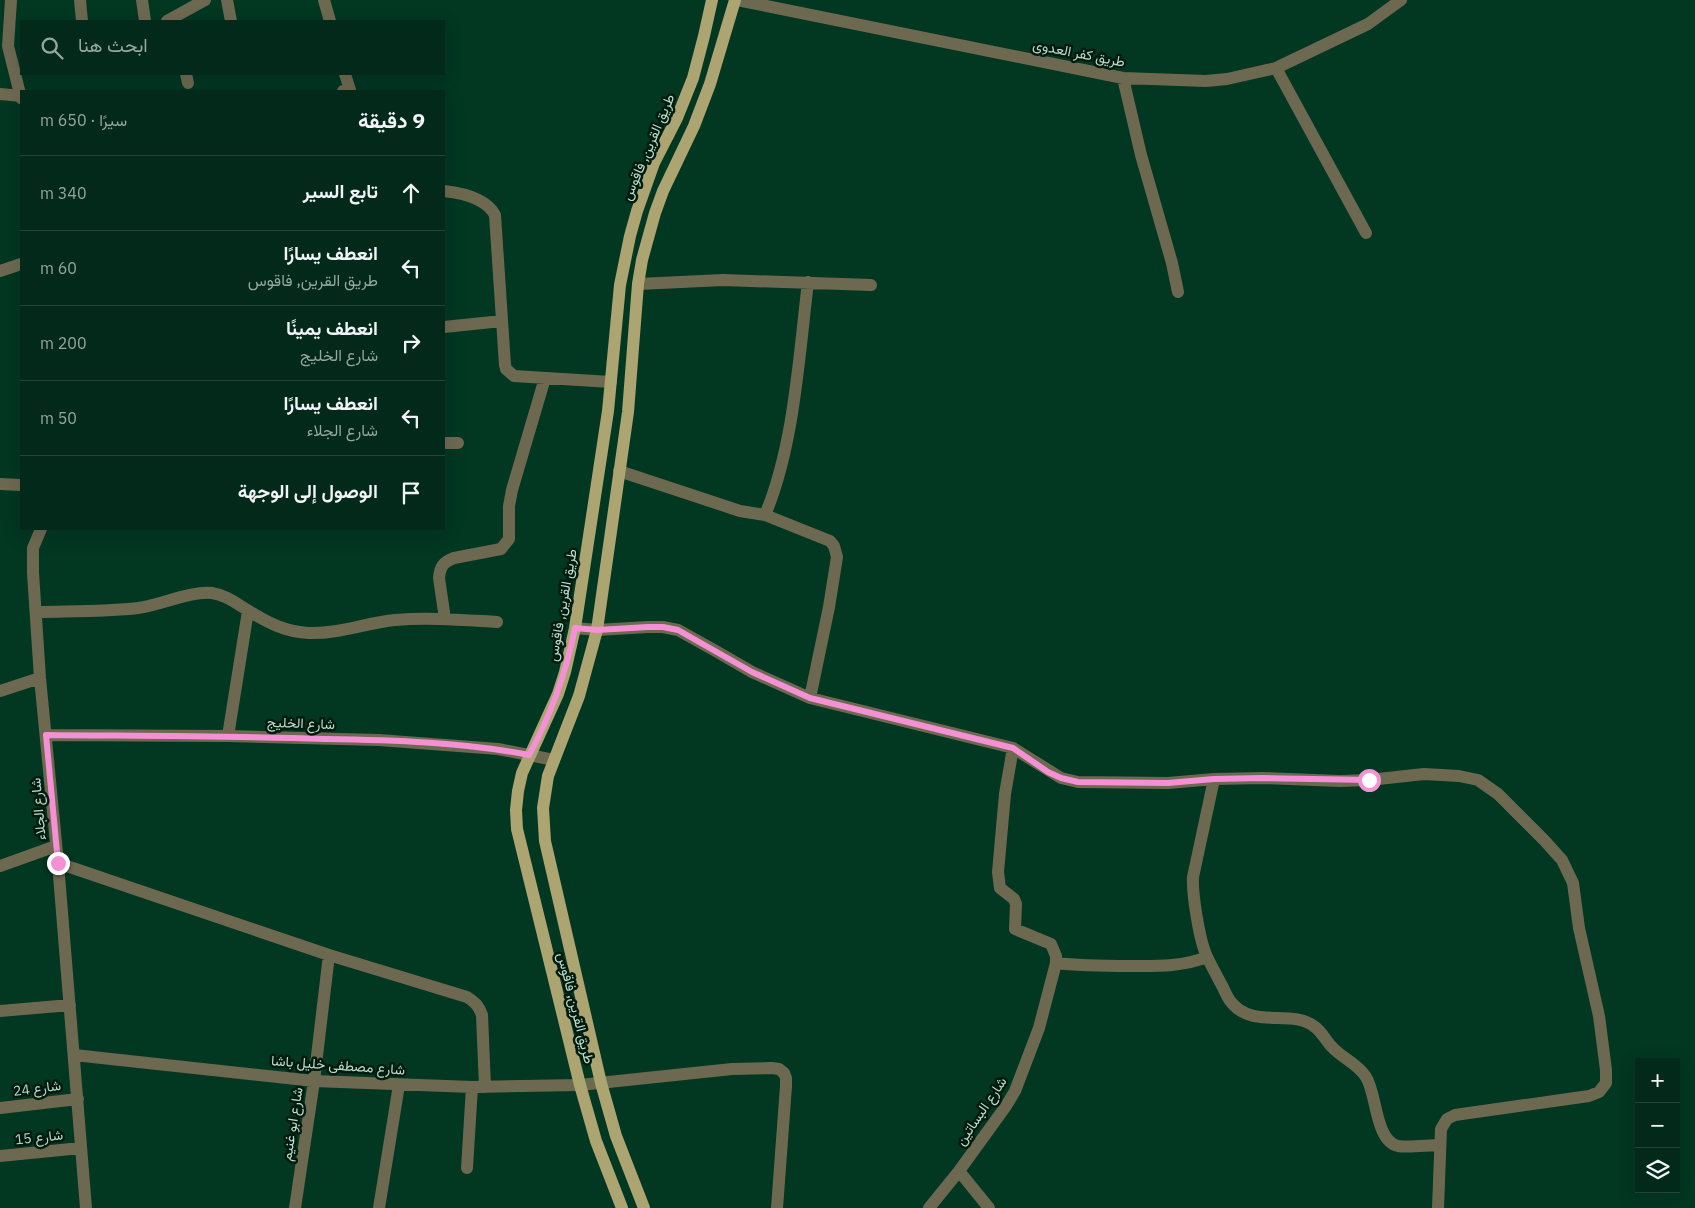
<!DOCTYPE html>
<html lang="ar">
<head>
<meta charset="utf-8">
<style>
  body { margin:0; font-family:"IBM Plex Sans",Vazirmatn,sans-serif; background:#103527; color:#f1f3f6; direction:rtl }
  .controls { position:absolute; right:15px; bottom:15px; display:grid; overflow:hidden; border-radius:0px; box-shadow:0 5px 20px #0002 }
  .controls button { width:45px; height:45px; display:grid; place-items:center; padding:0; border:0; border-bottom:1px solid #234539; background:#02291a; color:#f1f3f6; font:25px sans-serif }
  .stop { position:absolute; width:15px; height:15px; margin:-11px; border:4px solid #f491d4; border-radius:50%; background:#fff }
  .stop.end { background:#f491d4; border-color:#fff; box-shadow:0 1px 5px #0008 }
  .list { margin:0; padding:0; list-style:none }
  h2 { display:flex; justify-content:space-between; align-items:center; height:65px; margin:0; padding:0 20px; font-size:21px }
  h2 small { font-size:16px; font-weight:400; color:#96a6a2 }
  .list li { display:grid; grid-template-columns:32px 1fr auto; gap:15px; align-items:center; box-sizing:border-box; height:75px; padding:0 20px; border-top:1px solid #234539 }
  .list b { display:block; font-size:19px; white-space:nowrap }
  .list p { margin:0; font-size:16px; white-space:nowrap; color:#96a6a2 }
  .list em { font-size:16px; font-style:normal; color:#96a6a2 }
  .icon { flex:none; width:28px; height:28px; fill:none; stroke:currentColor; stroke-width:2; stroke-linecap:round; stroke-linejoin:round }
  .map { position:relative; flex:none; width:1695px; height:1208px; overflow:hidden; direction:ltr }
  .search { position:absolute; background:#02291a; box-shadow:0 5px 20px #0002; left:20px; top:20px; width:425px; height:55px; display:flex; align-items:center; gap:12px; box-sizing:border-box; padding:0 18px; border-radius:0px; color:#96a6a2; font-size:19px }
  .panel { position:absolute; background:#02291a; box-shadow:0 5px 20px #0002; left:20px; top:90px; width:425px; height:440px; border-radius:0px; direction:rtl }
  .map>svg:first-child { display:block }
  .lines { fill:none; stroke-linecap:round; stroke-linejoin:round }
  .minor { stroke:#6d6951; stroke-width:12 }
  .major { stroke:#aca471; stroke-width:12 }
  .route { stroke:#f491d4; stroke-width:6 }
  .labels { text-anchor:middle; stroke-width:5; stroke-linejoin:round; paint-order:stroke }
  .street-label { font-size:14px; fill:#bcdbc9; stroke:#021b0f }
</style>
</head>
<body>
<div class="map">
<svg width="1695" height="1208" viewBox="0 0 1695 1208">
  <rect width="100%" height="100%" fill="#023722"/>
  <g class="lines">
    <path class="minor" d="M11,0L8,46L21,98
      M80,0L82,21
      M142,0L145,21
      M227,0L231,21
      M324,0L330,21
      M737,0L1123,78L1206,81L1227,79L1276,68L1368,24L1401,0
      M167,21L205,0
      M1276,68L1366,233
      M186,74L188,83
      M1123,78L1141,155L1172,263L1178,292
      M343,91L350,90L345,74
      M0,94L21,96
      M444,191C462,193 486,198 495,215L505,365L506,369L514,376L611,382
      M0,271L21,264
      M638,284L723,280L871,285
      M444,327L502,321
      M444,443H458
      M619,471L740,511L765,515L830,541L834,546L837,557L829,607L810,698
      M0,484L21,485
      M765,515C794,447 799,356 808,282
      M41,529L33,548V573L40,678L58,863L86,1208
      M36,612C69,611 104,612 138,608C161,605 189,591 212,593C226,595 237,604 249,611C268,623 286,632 309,633C339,634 365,623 395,620C429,617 463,620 497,622
      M445,619L439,578C440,567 443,562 454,558L501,549L509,539V506L512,490L545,378
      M575,628L597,630L648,627H663L678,630L714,650L752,672L810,698L1013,748L1061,778L1078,782L1168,783L1214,779L1263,778L1340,781L1369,780L1424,774L1459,776L1478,780L1498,794L1544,840L1562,860L1573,883L1579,928L1599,1016L1606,1070V1083L1599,1092L1589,1096L1455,1115L1447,1119L1441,1129L1438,1208
      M0,691L40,678
      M46,735L228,736L379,740L498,749L554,760
      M228,736L248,611
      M1214,779L1193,877C1192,894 1199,936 1205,952C1209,962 1215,972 1220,982C1224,988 1226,996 1231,1002C1253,1030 1292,1008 1315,1027C1322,1032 1326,1041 1332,1047C1342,1058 1358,1064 1366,1077C1377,1094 1375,1141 1398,1146C1409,1148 1428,1145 1440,1145
      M58,863L329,955L467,997C475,1002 479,1006 482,1015L485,1087
      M0,866L56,846
      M1056,963C1081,966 1105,966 1130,966C1156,966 1182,967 1207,957
      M0,1011L70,1005
      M74,1055L314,1081L472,1087L580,1085L732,1069L772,1068L779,1069L784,1073L786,1078V1086L777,1208
      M0,1108L78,1099
      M0,1156L81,1148
      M467,1168L472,1087
      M959,1171L989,1208
      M295,1208L314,1081L329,955
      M379,1208L399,1085
      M929,1208L959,1171L1006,1106L1015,1091L1039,1028L1056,963V956L1051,944L1015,929L1016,904L1014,899L1000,888L998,872L1005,794L1013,748"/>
    <path class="major" d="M622,1208L596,1141L580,1085L517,829L516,810L518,791L522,773L558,694L565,672L575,628L608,411L620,285L630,236L637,211L654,163L677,118L693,78L704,36L712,0
      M644,1208L616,1136L601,1083L545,841L543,808L548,776L579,696L597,630L628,412L638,284L642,260L655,213L663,191L694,126L710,84L735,0"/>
  </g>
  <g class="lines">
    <path class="route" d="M58,863L46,735C139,736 231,736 324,739C392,740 462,742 529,755C551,715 566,673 575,628L597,630L648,627H663L678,630L752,672L810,698L1013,748L1048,772L1061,778L1078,782L1168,783L1214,779L1263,778L1369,780"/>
  </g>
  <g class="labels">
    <g class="street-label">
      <text transform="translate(1079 53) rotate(11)" y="5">طريق كفر العدوى</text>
      <text transform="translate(648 147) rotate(-67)" y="5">طريق القرين, فاقوس</text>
      <text transform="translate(562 605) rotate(-80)" y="5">طريق القرين, فاقوس</text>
      <text transform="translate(301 723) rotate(2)" y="5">شارع الخليج</text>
      <text transform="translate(38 809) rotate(-95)" y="5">شارع الجلاء</text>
      <text transform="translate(576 1008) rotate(76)" y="5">طريق القرين, فاقوس</text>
      <text transform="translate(338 1065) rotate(4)" y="5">شارع مصطفى خليل باشا</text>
      <text transform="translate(37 1088) rotate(-7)" y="5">شارع 24</text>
      <text transform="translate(981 1111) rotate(-56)" y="5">شارع البساتين</text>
      <text transform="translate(292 1124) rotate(-81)" y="5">شارع ابو غنيم</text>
      <text transform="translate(39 1137) rotate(-6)" y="5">شارع 15</text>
    </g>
  </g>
</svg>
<div class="controls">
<button>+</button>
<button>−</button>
<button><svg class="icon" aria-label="layers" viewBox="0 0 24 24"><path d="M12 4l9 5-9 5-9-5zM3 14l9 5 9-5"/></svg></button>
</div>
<div class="stop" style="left:1369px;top:780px"></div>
<div class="stop end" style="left:58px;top:863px"></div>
<div class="search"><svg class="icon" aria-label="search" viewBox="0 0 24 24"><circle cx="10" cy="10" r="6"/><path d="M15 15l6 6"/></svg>ابحث هنا</div>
<section class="panel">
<h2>9 دقيقة<small>سيرًا · 650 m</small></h2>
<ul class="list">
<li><svg class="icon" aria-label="ahead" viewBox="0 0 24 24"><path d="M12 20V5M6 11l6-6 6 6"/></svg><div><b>تابع السير</b></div><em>340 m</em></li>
<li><svg class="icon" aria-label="left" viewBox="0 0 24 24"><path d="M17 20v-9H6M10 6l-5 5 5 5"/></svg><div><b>انعطف يسارًا</b><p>طريق القرين, فاقوس</p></div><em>60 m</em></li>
<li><svg class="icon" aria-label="right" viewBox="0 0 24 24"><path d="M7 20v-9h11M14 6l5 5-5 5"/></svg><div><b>انعطف يمينًا</b><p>شارع الخليج</p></div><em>200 m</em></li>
<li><svg class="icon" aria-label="left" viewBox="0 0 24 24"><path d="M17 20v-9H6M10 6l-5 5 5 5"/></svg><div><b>انعطف يسارًا</b><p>شارع الجلاء</p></div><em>50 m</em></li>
<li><svg class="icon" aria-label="arrive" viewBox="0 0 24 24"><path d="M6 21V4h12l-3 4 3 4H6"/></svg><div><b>الوصول إلى الوجهة</b></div></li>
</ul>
</section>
</div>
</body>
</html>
